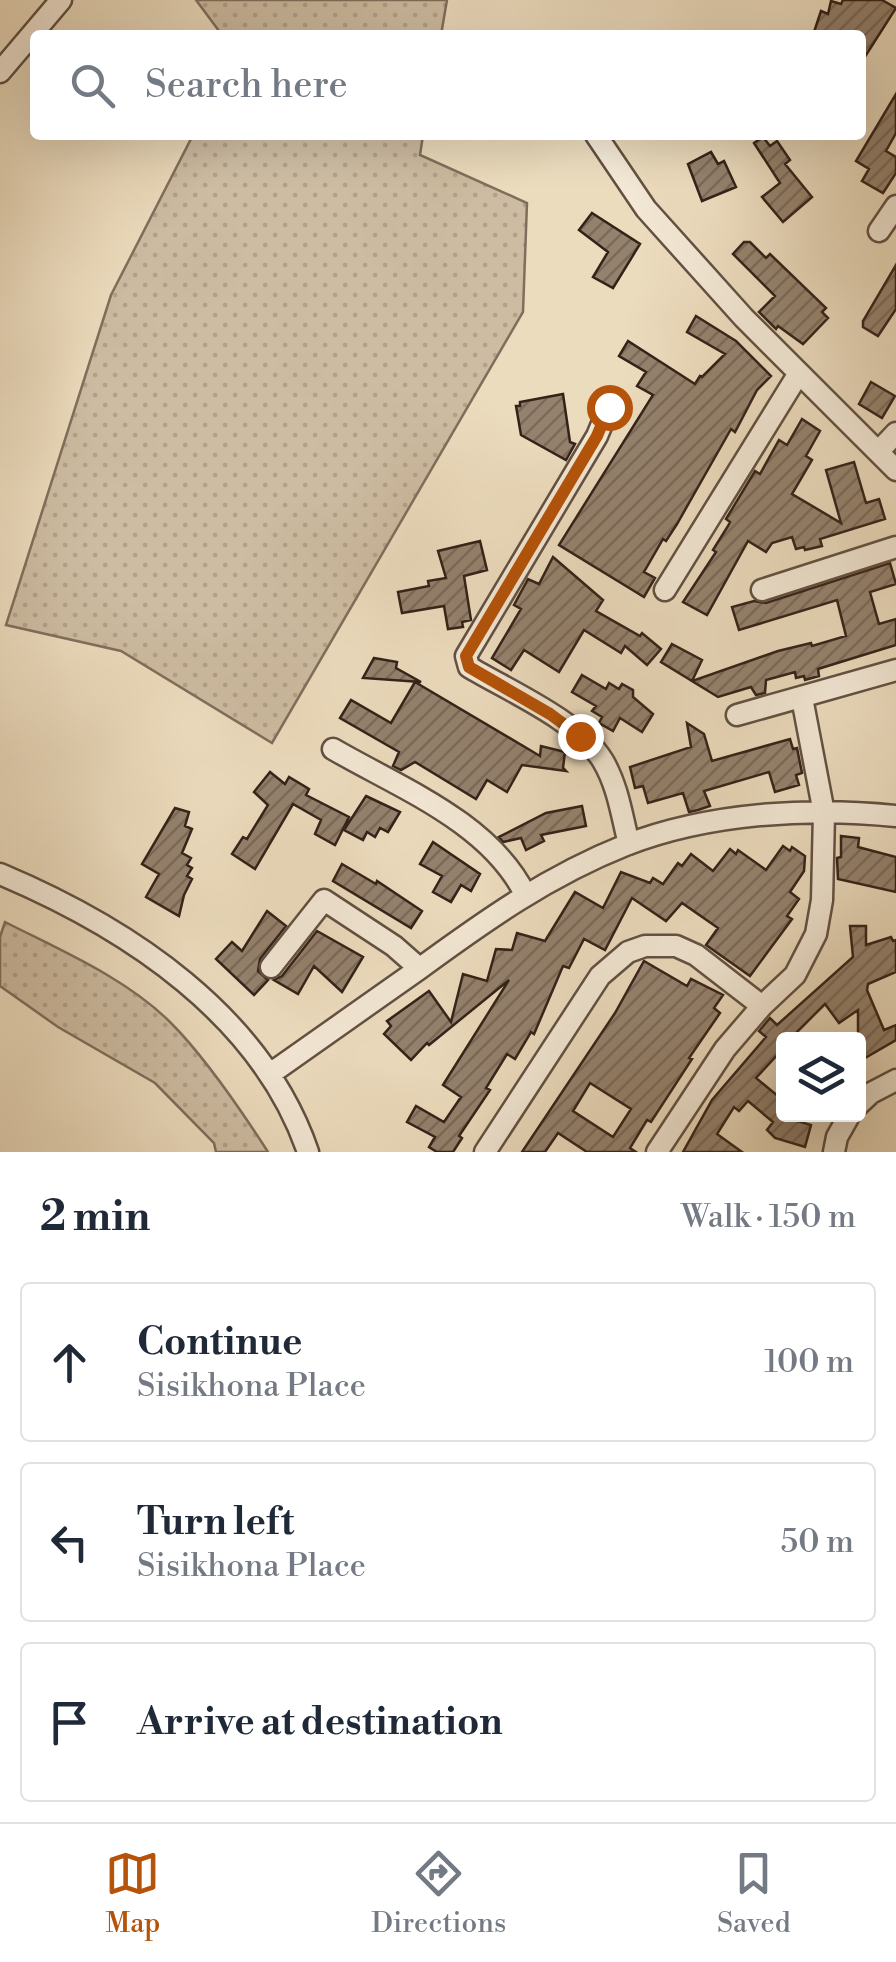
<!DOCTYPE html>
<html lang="en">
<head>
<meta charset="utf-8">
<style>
  body { margin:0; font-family:"Libre Bodoni",serif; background:#f6f6f7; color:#1f2937 }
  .controls { position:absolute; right:30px; bottom:30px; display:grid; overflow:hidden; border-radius:10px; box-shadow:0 10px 40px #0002 }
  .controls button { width:90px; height:90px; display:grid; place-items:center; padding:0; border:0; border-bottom:2px solid #e0e1e3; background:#fff; color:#1f2937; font:50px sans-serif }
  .stop { position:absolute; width:30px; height:30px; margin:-22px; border:8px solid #b45309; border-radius:50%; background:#fff }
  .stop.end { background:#b45309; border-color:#fff; box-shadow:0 2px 10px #0008 }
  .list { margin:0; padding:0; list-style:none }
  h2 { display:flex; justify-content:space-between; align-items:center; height:130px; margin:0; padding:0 40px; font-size:42px }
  h2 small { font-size:32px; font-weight:400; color:#747a83 }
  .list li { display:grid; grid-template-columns:65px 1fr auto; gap:30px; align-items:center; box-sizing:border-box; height:160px; margin:0 20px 20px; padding:0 20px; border:2px solid #e0e1e3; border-radius:10px }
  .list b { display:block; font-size:38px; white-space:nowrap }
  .list p { margin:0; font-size:32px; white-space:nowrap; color:#747a83 }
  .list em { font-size:32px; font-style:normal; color:#747a83 }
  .icon { flex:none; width:55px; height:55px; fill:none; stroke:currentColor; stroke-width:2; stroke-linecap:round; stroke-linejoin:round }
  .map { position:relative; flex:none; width:896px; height:1152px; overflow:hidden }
  .search { position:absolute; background:#fff; box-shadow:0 10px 40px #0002; left:30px; right:30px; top:30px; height:110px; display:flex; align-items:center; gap:25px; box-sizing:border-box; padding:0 35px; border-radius:10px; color:#747a83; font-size:38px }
  .sheet { height:670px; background:#fff }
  nav { display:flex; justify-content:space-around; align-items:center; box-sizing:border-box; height:140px; border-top:2px solid #e0e1e3; background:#fff; font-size:28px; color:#747a83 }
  nav a { display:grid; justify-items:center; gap:5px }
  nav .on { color:#b45309 }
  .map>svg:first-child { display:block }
  .grass { fill:url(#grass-dots); stroke:#806e5d; stroke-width:2.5 }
  .building { fill:url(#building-hatch); stroke:#342118; stroke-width:2.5; fill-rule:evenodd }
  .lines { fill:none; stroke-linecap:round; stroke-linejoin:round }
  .minor-casing { stroke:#625042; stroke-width:25 }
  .minor { stroke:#f3e8d5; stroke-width:20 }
  .route { stroke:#b45309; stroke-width:12 }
</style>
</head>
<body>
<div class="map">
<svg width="896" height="1152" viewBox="0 0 896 1152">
  <defs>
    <pattern id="grass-dots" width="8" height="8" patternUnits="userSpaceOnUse" patternTransform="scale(2.5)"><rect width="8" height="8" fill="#cdbca2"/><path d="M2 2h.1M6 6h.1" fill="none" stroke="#b1a18b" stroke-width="1.8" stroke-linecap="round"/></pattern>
    <pattern id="building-hatch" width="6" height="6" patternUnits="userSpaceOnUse" patternTransform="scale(2.5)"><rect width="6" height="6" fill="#94826e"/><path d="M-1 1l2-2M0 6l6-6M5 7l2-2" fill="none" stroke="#7a6a59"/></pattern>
  </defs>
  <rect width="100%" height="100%" fill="#ecdcbe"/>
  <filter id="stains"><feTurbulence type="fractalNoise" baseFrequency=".002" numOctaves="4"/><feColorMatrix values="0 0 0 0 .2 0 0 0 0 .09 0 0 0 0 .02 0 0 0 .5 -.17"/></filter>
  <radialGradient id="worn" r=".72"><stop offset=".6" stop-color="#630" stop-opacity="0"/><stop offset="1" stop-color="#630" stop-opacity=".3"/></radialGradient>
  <path class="grass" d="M196,0H447L441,35H222Z
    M193,135H423L420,155L527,203L523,312L272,743L121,651L6,625L111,295Z
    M5,922C60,950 126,978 170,1022C205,1057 241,1110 268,1152H216L214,1143L155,1083L58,1027L0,986V937Z"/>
  <path class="building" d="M843,0H882L896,8L861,63V35H813L821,11L828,14L831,1L841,4Z
    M896,94V133L886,151L896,157V173L883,193L862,181L869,169L856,161Z
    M763,137L770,146L777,141L790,160L785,164L812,197L783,222L762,197L780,183L754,143Z
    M711,152L718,164L724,161L736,187L702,201L688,164Z
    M592,213L640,244L613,288L593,277L608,252L579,230Z
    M744,242H750L766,258L770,254L826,308L822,312L828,318L803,344L778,326L776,329L759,312L775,296L733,254Z
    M896,265V309L878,336L863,327V321Z
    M696,316L736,341L771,376L757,390L735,432L731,429L677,524L666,541L663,539L644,572L655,578L644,597L559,545L653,395L637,386L646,372L619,356L628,341L695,384L700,376L702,377L725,354L687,332Z
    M871,382L895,396L882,418L859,404Z
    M563,394L570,442L575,444L566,460L521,435L516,406H520V402Z
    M802,419L820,431L806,456L812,460L792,494L841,523L826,470L854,462L866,503L879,499L885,519L820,539L822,546L805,550L804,547L796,549L792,537L772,543L766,552L748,541L707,615L683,602L716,552L713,550L728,526L730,522L726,519L755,471L760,474L779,440L787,445Z
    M480,541L487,570L464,576L471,620L462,622L463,627L448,629L444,606L402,613L398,592L429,586L428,581L446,578L438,551Z
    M553,557L603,600L596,611L640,636L642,633L661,649L647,665L625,646L621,653L584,630L559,672L524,650L511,670L492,658L521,609L514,605L528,579L539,584Z
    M890,563L896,584L870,592L879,624L896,619V645L818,669L819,676L805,680L804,676L796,678L795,672L766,680L765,693L756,695L751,687L718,697L692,681L778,651L811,643L812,646L846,636L837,600L739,630L732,607L754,601L766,603Z
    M672,644L702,660L692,681L661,662Z
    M374,658L397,662L396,668L421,682L363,678Z
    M582,675L606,689L609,683L619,689L622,684L633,690V697L653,714L642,732L620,718L613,731L599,723L602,717L592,711L596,706L572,692Z
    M415,682L540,756L541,746L565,752L563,768L566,771L522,765L507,792L487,780L476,799L415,762L401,770L393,766L399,752L340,718L351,700L391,723Z
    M687,723L704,734L712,761L790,739L793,749L797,748L802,773L796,775L799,785L775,792L769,772L704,791L710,806L698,810L689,812L683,793L648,803L643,786L635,788L630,767L691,747Z
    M270,772L285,784L289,777L309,789L306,795L349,817L335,845L315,834L321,820L293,804L255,869L232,854L243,837L247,839L268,805L254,792Z
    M366,796L400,812L388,832L380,828L375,837L367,832L363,840L344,830Z
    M582,806L586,826L541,835L544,841L526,850L521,838L503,842L499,837L546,813Z
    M175,808L189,812L185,826L192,829L182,853L191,858L187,865L192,868L187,876L192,879L184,895L179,916L146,897L159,874L142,864Z
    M841,836L859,838L858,847L896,857V892L838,879L837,858L841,857Z
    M433,842L480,874L471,891L461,885L451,902L433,892L442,876L420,864Z
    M783,846L790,851L792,847L805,856L804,871L790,892L799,899L787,916L792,919L750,976L706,945L718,928L682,903L666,921L632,898L605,950L584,939L569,968L563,966L534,1034L531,1032L515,1059L507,1054L486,1088L490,1090L459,1136L462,1138L453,1152H437L429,1147L435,1137L407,1122L416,1106L444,1122L461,1097L443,1085L509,980L429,1045L427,1043L411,1060L384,1034L391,1026L387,1021L429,991L451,1022L463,974L487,981L496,949L512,950L517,933L545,941L575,892L603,908L621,872L650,883L653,878L663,884L678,863L682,866L691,854L713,871L730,849L736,854L738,850L766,870Z
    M342,864L376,884L377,881L422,911L411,928L333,881Z
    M267,911L286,926L260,959L258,971L268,980L254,995L216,959L232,942L242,951Z
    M850,926H866V945L891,937L893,941L896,940V972L868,984L867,990L884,1030L896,1025V1040L858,1062V1010L839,1023L825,1004L789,1040H784V1054L781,1051L756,1078L784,1101V1117L811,1125L805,1147L775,1138L767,1130L773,1122L748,1101L739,1111L734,1107L717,1134L742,1152H683L712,1100L766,1037L759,1031L770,1018L777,1025L853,957Z
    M317,931L363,957L342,992L314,966L298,994L274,980L282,976Z
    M644,961L687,986L691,979L723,995L714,1008L720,1013L689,1058L692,1059L651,1122L647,1120L630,1148L636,1152H587L558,1133L545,1152H522L615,1013ZM590,1083L631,1109L613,1137L573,1111Z"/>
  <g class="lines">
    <defs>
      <path id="minor" d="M0,72L61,0
        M596,135L646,209L744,318L896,470
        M879,231L896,206
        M609,407L597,436L466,656L469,667C509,691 579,721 603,761C618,786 622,817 629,844
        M878,452L896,433
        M665,590L799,373
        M762,590L896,547
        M737,715L896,670
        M333,749C400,788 489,822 525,894
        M0,874C128,928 261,1015 308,1152
        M271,967L324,900L394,946L419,968
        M270,1074C320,1039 369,1004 419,969C486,920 548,876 626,845C708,813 810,807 896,816
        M858,1105L871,1093L896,1080
        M485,1152L600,976L628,952L645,946H676L696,955L762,1006
        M657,1152L725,1049L762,1006L795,975L816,934L822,900L824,813L802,698
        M834,1152L837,1137L850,1114"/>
    </defs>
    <use href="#minor" class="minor-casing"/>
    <use href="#minor" class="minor"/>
  </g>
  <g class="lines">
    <path class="route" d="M580,736L550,714L469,667L466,656L597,436L609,407"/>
  </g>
  <rect width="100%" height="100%" filter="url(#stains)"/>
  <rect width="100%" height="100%" fill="url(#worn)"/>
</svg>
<div class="controls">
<button><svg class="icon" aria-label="layers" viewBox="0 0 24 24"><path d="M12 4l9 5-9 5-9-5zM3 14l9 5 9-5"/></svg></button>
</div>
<div class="stop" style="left:609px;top:407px"></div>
<div class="stop end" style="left:580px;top:736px"></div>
<div class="search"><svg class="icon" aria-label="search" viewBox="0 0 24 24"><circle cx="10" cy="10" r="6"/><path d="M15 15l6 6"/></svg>Search here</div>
</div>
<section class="sheet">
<h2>2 min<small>Walk · 150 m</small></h2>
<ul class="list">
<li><svg class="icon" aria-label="ahead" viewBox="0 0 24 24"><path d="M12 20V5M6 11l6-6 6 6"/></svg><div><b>Continue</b><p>Sisikhona Place</p></div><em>100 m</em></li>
<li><svg class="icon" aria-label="left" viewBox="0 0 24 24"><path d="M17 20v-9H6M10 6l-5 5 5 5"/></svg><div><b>Turn left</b><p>Sisikhona Place</p></div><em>50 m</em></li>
<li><svg class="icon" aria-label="arrive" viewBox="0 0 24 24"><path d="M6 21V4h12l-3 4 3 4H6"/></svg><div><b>Arrive at destination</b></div></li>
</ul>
</section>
<nav>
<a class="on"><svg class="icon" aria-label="map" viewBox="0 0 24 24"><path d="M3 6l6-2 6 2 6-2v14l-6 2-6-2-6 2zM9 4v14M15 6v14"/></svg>Map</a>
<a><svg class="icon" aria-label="directions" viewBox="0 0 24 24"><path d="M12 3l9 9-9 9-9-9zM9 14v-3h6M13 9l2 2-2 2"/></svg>Directions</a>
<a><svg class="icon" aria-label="saved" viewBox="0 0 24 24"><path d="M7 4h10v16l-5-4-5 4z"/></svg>Saved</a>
</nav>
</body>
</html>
